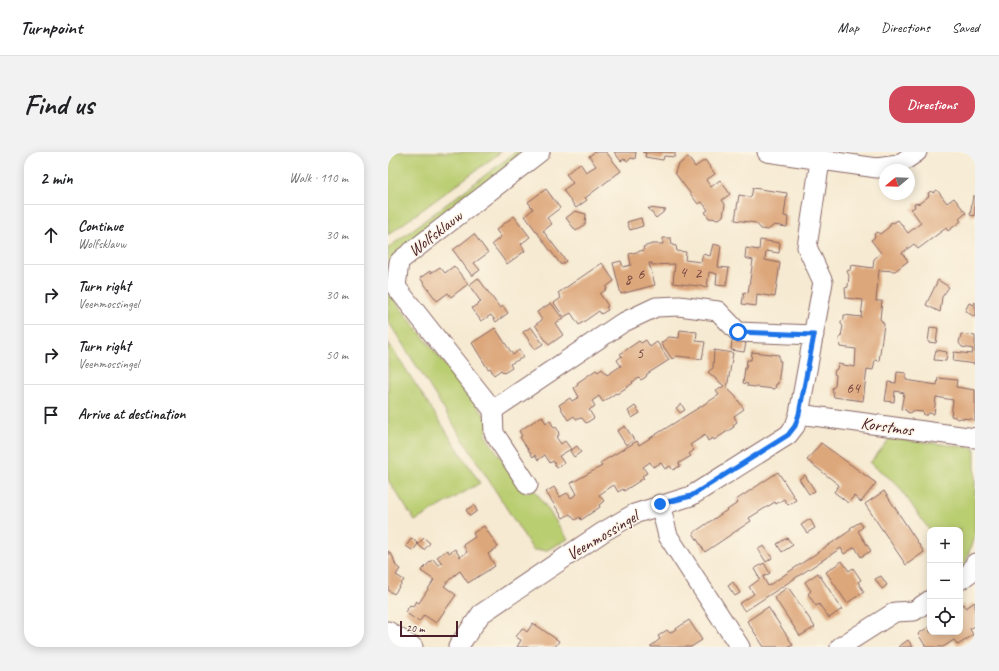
<!DOCTYPE html>
<html lang="en">
<head>
<meta charset="utf-8">
<style>
  body { margin:0; font-family:Caveat,sans-serif; background:#f2f2f2; color:#202124 }
  .controls { position:absolute; right:12px; bottom:12px; display:grid; overflow:hidden; border-radius:8px; box-shadow:0 2px 10px #0003 }
  .controls button { width:36px; height:36px; display:grid; place-items:center; padding:0; border:0; border-bottom:1px solid #e0e0e0; background:#fff; color:#202124; font:20px sans-serif }
  .compass { position:absolute; left:491px; top:12px; width:36px; height:36px; border-radius:50%; background:#fff; box-shadow:0 2px 10px #0003; rotate:251deg }
  .scale { position:absolute; left:12px; bottom:10px; width:58px; box-sizing:border-box; padding-left:4px; border:2px solid #4a1f2b; border-top:0; font-size:11px; line-height:14px; white-space:nowrap; color:#4a1f2b; -webkit-text-stroke:3px #fcf5e5; paint-order:stroke }
  .stop { position:absolute; width:12px; height:12px; margin:-9px; border:3px solid #1a73e8; border-radius:50%; background:#fff }
  .stop.end { background:#1a73e8; border-color:#fff; box-shadow:0 1px 4px #0008 }
  .list { margin:0; padding:0; list-style:none }
  h2 { display:flex; justify-content:space-between; align-items:center; height:52px; margin:0; padding:0 16px; font-size:17px }
  h2 small { font-size:13px; font-weight:400; color:#757577 }
  .list li { display:grid; grid-template-columns:26px 1fr auto; gap:12px; align-items:center; box-sizing:border-box; height:60px; padding:0 16px; border-top:1px solid #e0e0e0 }
  .list b { display:block; font-size:15px; white-space:nowrap }
  .list p { margin:0; font-size:13px; white-space:nowrap; color:#757577 }
  .list em { font-size:13px; font-style:normal; color:#757577 }
  .icon { flex:none; width:22px; height:22px; fill:none; stroke:currentColor; stroke-width:2; stroke-linecap:round; stroke-linejoin:round }
  .map { position:relative; flex:none; width:587px; height:495px; overflow:hidden; border-radius:16px }
  header { display:flex; align-items:center; gap:24px; box-sizing:border-box; height:56px; padding:0 20px; background:#fff; border-bottom:1px solid #e0e0e0 }
  header strong { font-size:19px }
  nav { display:flex; gap:22px; margin-inline-start:auto; font-size:14px }
  .intro { display:flex; align-items:center; justify-content:space-between; box-sizing:border-box; height:96px; padding:0 24px }
  h1 { margin:0; font-size:28px }
  .button { padding:10px 18px; border-radius:16px; background:#d1495b; color:#fff; font-size:14px; font-weight:700 }
  main { display:flex; gap:24px; padding:0 24px }
  aside { flex:1; background:#fff; border-radius:16px; box-shadow:0 2px 10px #0003 }
  .map>svg:first-child { display:block }
  .green { fill:#b9cd71; stroke:#82764e }
  .building { fill:#dda77b }
  .lines { fill:none; stroke-linecap:round; stroke-linejoin:round }
  .street-casing { stroke:#866665; stroke-width:21 }
  .street { stroke:#fff; stroke-width:19 }
  .route { stroke:#1a73e8; stroke-width:5 }
  .labels { text-anchor:middle; stroke-width:3; stroke-linejoin:round; paint-order:stroke }
  .number-label { font-size:15px; fill:#6f413f }
  .street-label { font-size:17px; fill:#4a1f2b; stroke:#fcf5e5 }
</style>
</head>
<body>
<header>
<strong>Turnpoint</strong>
<nav><a>Map</a><a>Directions</a><a>Saved</a></nav>
</header>
<div class="intro"><h1>Find us</h1><a class="button">Directions</a></div>
<main>
<aside>
<h2>2 min<small>Walk · 110 m</small></h2>
<ul class="list">
<li><svg class="icon" aria-label="ahead" viewBox="0 0 24 24"><path d="M12 20V5M6 11l6-6 6 6"/></svg><div><b>Continue</b><p>Wolfsklauw</p></div><em>30 m</em></li>
<li><svg class="icon" aria-label="right" viewBox="0 0 24 24"><path d="M7 20v-9h11M14 6l5 5-5 5"/></svg><div><b>Turn right</b><p>Veenmossingel</p></div><em>30 m</em></li>
<li><svg class="icon" aria-label="right" viewBox="0 0 24 24"><path d="M7 20v-9h11M14 6l5 5-5 5"/></svg><div><b>Turn right</b><p>Veenmossingel</p></div><em>50 m</em></li>
<li><svg class="icon" aria-label="arrive" viewBox="0 0 24 24"><path d="M6 21V4h12l-3 4 3 4H6"/></svg><div><b>Arrive at destination</b></div></li>
</ul>
</aside>
<div class="map">
<svg width="587" height="495" viewBox="0 0 587 495">
  <rect width="100%" height="100%" fill="#fcf5e5"/>
  <filter id="ink" filterUnits="userSpaceOnUse"><feTurbulence type="fractalNoise" baseFrequency=".025" numOctaves="2"/><feDisplacementMap in="SourceGraphic" scale="8" xChannelSelector="R" yChannelSelector="G"/><feConvolveMatrix kernelMatrix="1 2 1 2 8 2 1 2 1" color-interpolation-filters="sRGB"/></filter>
  <filter id="wash" filterUnits="userSpaceOnUse"><feTurbulence type="fractalNoise" baseFrequency=".012" numOctaves="4" result="noise"/><feDisplacementMap in="SourceGraphic" scale="16" xChannelSelector="R" yChannelSelector="G"/><feGaussianBlur stdDeviation="0.9" result="paint"/><feColorMatrix in="noise" values="0 0 0 0 0 0 0 0 0 0 0 0 0 0 0 0 0 1.4 0 .05"/><feComposite in="paint" operator="in"/></filter>
  <g filter="url(#wash)">
    <rect width="100%" height="100%" fill="#f6ead2"/>
    <path class="green" d="M0,0H113L0,83Z
      M128,0H140L0,131V96Z
      M0,140L98,265L101,273L97,283L138,341L146,337L180,387L159,398H145L0,169Z
      M0,190L92,331L27,369L0,328Z
      M502,286L587,296V382L576,415H572V378L542,379L509,332L482,311Z"/>
    <g id="blocks">
      <path class="building" d="M207,0H218L233,19L197,46L199,48L188,56L175,38L185,31L178,22L192,11L198,20L208,14L201,4Z
        M226,0H248L247,7L243,6L240,9L236,7L233,9Z
        M254,0H287V5L276,4L275,8L257,5L258,1Z
        M300,5L307,15L317,8L327,22L318,28L323,35L332,28L342,42L334,48L337,52L335,64L331,67L321,66L317,60L320,58L314,50L310,52L287,21L289,14Z
        M365,36L399,41L396,64L400,65L399,75L386,73L380,78L373,77L368,71L347,68L351,43L363,45Z
        M158,37L172,56L159,66L164,72L155,79L178,109L173,113L137,64L145,57L140,50Z
        M549,38L559,51L566,46L578,61L571,67L573,69L560,79L558,76L530,97L526,92L514,101L520,109L507,119L491,118L488,149H494L492,167L496,172L491,209L487,208L485,218L479,217L475,249L446,245L444,236L447,234L448,223L446,222L447,218L449,217L450,212L467,215L468,197L452,195L451,186L453,184L455,174L453,172V169L456,168V163L473,165L475,148L458,146L457,136L460,135L461,124L459,119L462,118L463,113L485,116L486,107L493,101L483,88L487,85L486,82L489,80L492,82L501,75L503,70L505,71L510,68L520,81L533,71L523,57L527,55L526,52L532,51L541,44L540,41L543,39L545,41Z
        M585,44H587V64L582,63Z
        M260,56L278,58L268,66Z
        M187,59L198,62L197,72L188,79L178,66Z
        M126,64L142,85L133,92L137,99L119,112L104,92L113,85L108,78Z
        M253,66L255,74L242,78L239,70Z
        M86,82L100,101L86,111L92,118L84,124L65,98Z
        M275,86H283L284,93L288,94L289,99L298,100L297,108L313,110L315,102L322,104L325,92L333,94L330,115L341,116L338,134L328,133L329,122L321,120L319,135L285,131L287,112L264,113V111H261L267,133L233,142L225,111L233,109L235,115L243,113L241,102L256,98L255,95L264,92H275Z
        M372,88L392,91L391,101L378,99L377,108L392,111L387,145L369,142L368,154L354,152L356,140L360,141L365,108L357,106L358,96L371,98Z
        M214,111L226,129L218,135L219,137L212,142L220,154L218,155L220,158L213,162L211,159L191,173L183,161L176,165L166,151L173,146L170,141Z
        M66,114L80,132L63,145L60,141L49,149L32,126L42,119L43,121L52,115L57,121Z
        M90,126L112,156L115,154L120,161L108,170L103,163L93,169L84,156L93,150L81,133Z
        M550,128L561,135L554,145L552,160L538,153Z
        M587,150V165L577,159L581,151L585,153Z
        M163,151L175,167L167,171L175,183L161,193L147,173L154,168L149,160Z
        M143,175L155,192L147,197L135,180Z
        M542,175L550,176L548,191L540,190Z
        M107,176L125,203L131,198L136,205L122,212L124,216L116,221L113,218L106,223L102,216L100,217L84,191Z
        M292,178L309,180L308,189L317,190L314,207L289,204L284,207L273,191L281,185L291,186Z
        M573,182L587,184V212L565,209L566,200L584,202L585,197L574,195L571,191Z
        M258,188L262,195L269,190L281,208L259,222L258,225L253,228L251,226L244,230L245,231L229,242L228,241L215,250L211,244L204,249L207,254L201,258L206,266L198,271L194,266L188,267L186,264L180,268L171,253L182,246L184,249L191,245L186,236L190,233L189,231L208,218L210,220L214,217L219,223L233,214L229,208L234,204L232,202L251,189L253,191Z
        M344,189L358,191L356,200L343,198Z
        M326,198L345,201L339,236L348,245L356,257L346,264L349,270L345,273L346,275L326,288L325,286L320,289L317,283L302,293L306,298L301,302L303,304L291,311L292,314L285,318L282,314L277,317L273,311L265,315L262,310L255,315L259,321L254,324L256,326L236,339L235,337L230,340L226,333L218,338L211,343L216,349L211,353L212,355L193,368L192,365L187,368L182,362L175,366L158,340L166,335L172,345L179,341L183,346L189,342L183,331L214,314L212,311L249,289L251,293L331,243L328,239L336,234L320,220L325,216Z
        M548,198L559,200L558,209L546,208Z
        M364,200L391,203V209H393L390,232H388L387,237L359,234L360,232L355,231L357,216H358L359,208H363Z
        M509,220L518,221V228L549,233L550,226L569,228L568,235L587,238V269L584,267L573,266L569,267L567,265L563,264L565,248L548,245L546,262L541,261L539,263H536L535,260L524,259L522,261L519,260L518,258L513,257L516,241L507,239L506,250L497,249L500,230L508,231Z
        M293,252L297,258L292,261L288,256Z
        M247,254L252,261L244,266L240,259Z
        M154,264L158,271L162,268L166,276L168,275L170,278L171,283L168,285L173,292L177,289L183,297L171,304L176,311L169,316L165,309L162,311L157,303L150,308L147,303L145,305L132,285L134,284L131,279Z
        M237,274L246,288L238,293L229,279Z
        M433,291L488,331L473,350L466,344L460,351L454,346L446,340L451,333L419,308Z
        M189,294L193,300L186,305L182,299Z
        M390,320L408,348L400,353L396,347L388,352L387,350L361,366L363,369L317,400L305,381L348,352L350,351L348,348Z
        M417,323L427,339L421,342L411,327Z
        M496,339L536,400L518,413L477,352Z
        M86,353L89,359L82,364L78,358Z
        M422,367L427,376L419,381L413,373Z
        M472,370L475,375L470,379L483,399L473,405L467,395L456,402L453,396L357,459L351,452L366,442L361,435L372,427L366,417L376,411L382,421L375,425L380,434L463,378L462,376Z
        M96,374L110,395L100,402L107,414L80,431L72,419L63,426L56,434L68,443L48,471L36,463L31,470L17,460L22,453L25,454L28,449L31,451L46,428L33,419L45,407L50,413L54,411L49,405L59,398L61,401L67,397L72,405L79,400L75,393L87,385L85,381Z
        M24,386L30,392L25,399L18,394Z
        M36,386L42,391L36,398L30,392Z
        M399,386L405,393L394,400L389,392Z
        M376,394L384,406L378,410L370,397Z
        M0,399L5,405L8,414L12,417L8,423L16,428L6,442L0,438Z
        M454,409L461,419L465,416L473,428L470,430L476,440L459,451L438,420Z
        M430,421L454,457L441,466L431,452L428,454L420,442L423,439L417,430Z
        M493,424L499,433L494,437L487,427Z
        M345,430L352,441L347,444L340,434Z
        M400,435L427,475L412,484L386,445Z
        M587,450V474L582,477L585,483L570,493L566,488L555,495H538L530,482L542,474V480H572V454L576,452L578,456Z
        M380,455L405,493L401,495H376L359,469Z
        M301,468L314,488L303,495H263V494L272,487L270,484L279,478L282,481Z
        M145,471L171,489L167,495H129L133,488L128,485L134,476L139,480Z
        M520,488L525,495H510Z"/>
    </g>
  </g>
  <g filter="url(#ink)">
    <use href="#blocks" fill-opacity="0" stroke="#866665" stroke-width="1"/>
    <g class="lines">
      <defs>
        <path id="street" d="M379,0L489,16L510,13L529,0
          M105,258L234,171L268,155L291,154L330,159L350,180L426,183
          M411,262L587,286
          M140,333L106,281L105,258L8,135L11,110L14,107L152,0
          M272,352L280,384L352,495
          M572,428L583,420L587,411
          M0,479L25,495
          M70,495L93,462L215,380L246,362L303,344L400,283L407,274L411,262L435,130L419,95L432,9
          M452,495L507,460L526,459L542,448"/>
      </defs>
      <use href="#street" class="street-casing"/>
      <use href="#street" class="street"/>
    </g>
  </g>
  <g class="lines" filter="url(#ink)">
    <path class="route" d="M272,352L303,344L400,283L407,274L411,262L426,183L350,180"/>
  </g>
  <g class="labels">
    <g class="number-label">
      <text x="295" y="125">4</text>
      <text x="310" y="126">2</text>
      <text x="253" y="127">6</text>
      <text x="240" y="132">8</text>
      <text x="252" y="206">5</text>
      <text x="465" y="241">64</text>
    </g>
    <g class="street-label">
      <text transform="translate(47 81) rotate(-38)" y="6">Wolfsklauw</text>
      <text transform="translate(499 274) rotate(8)" y="6">Korstmos</text>
      <text transform="translate(214 383) rotate(-31)" y="6">Veenmossingel</text>
    </g>
  </g>
</svg>
<div class="controls">
<button>+</button>
<button>−</button>
<button><svg class="icon" aria-label="locate" viewBox="0 0 24 24"><circle cx="12" cy="12" r="6"/><path d="M12 2v4M12 18v4M2 12h4M18 12h4"/></svg></button>
</div>
<svg class="compass" viewBox="-18 -18 36 36"><path d="M0-13l5 13h-10z" fill="#e53935"/><path d="M0 13l5-13h-10z" fill="#757577"/></svg>
<div class="scale">20 m</div>
<div class="stop" style="left:350px;top:180px"></div>
<div class="stop end" style="left:272px;top:352px"></div>
</div>
</main>
</body>
</html>
